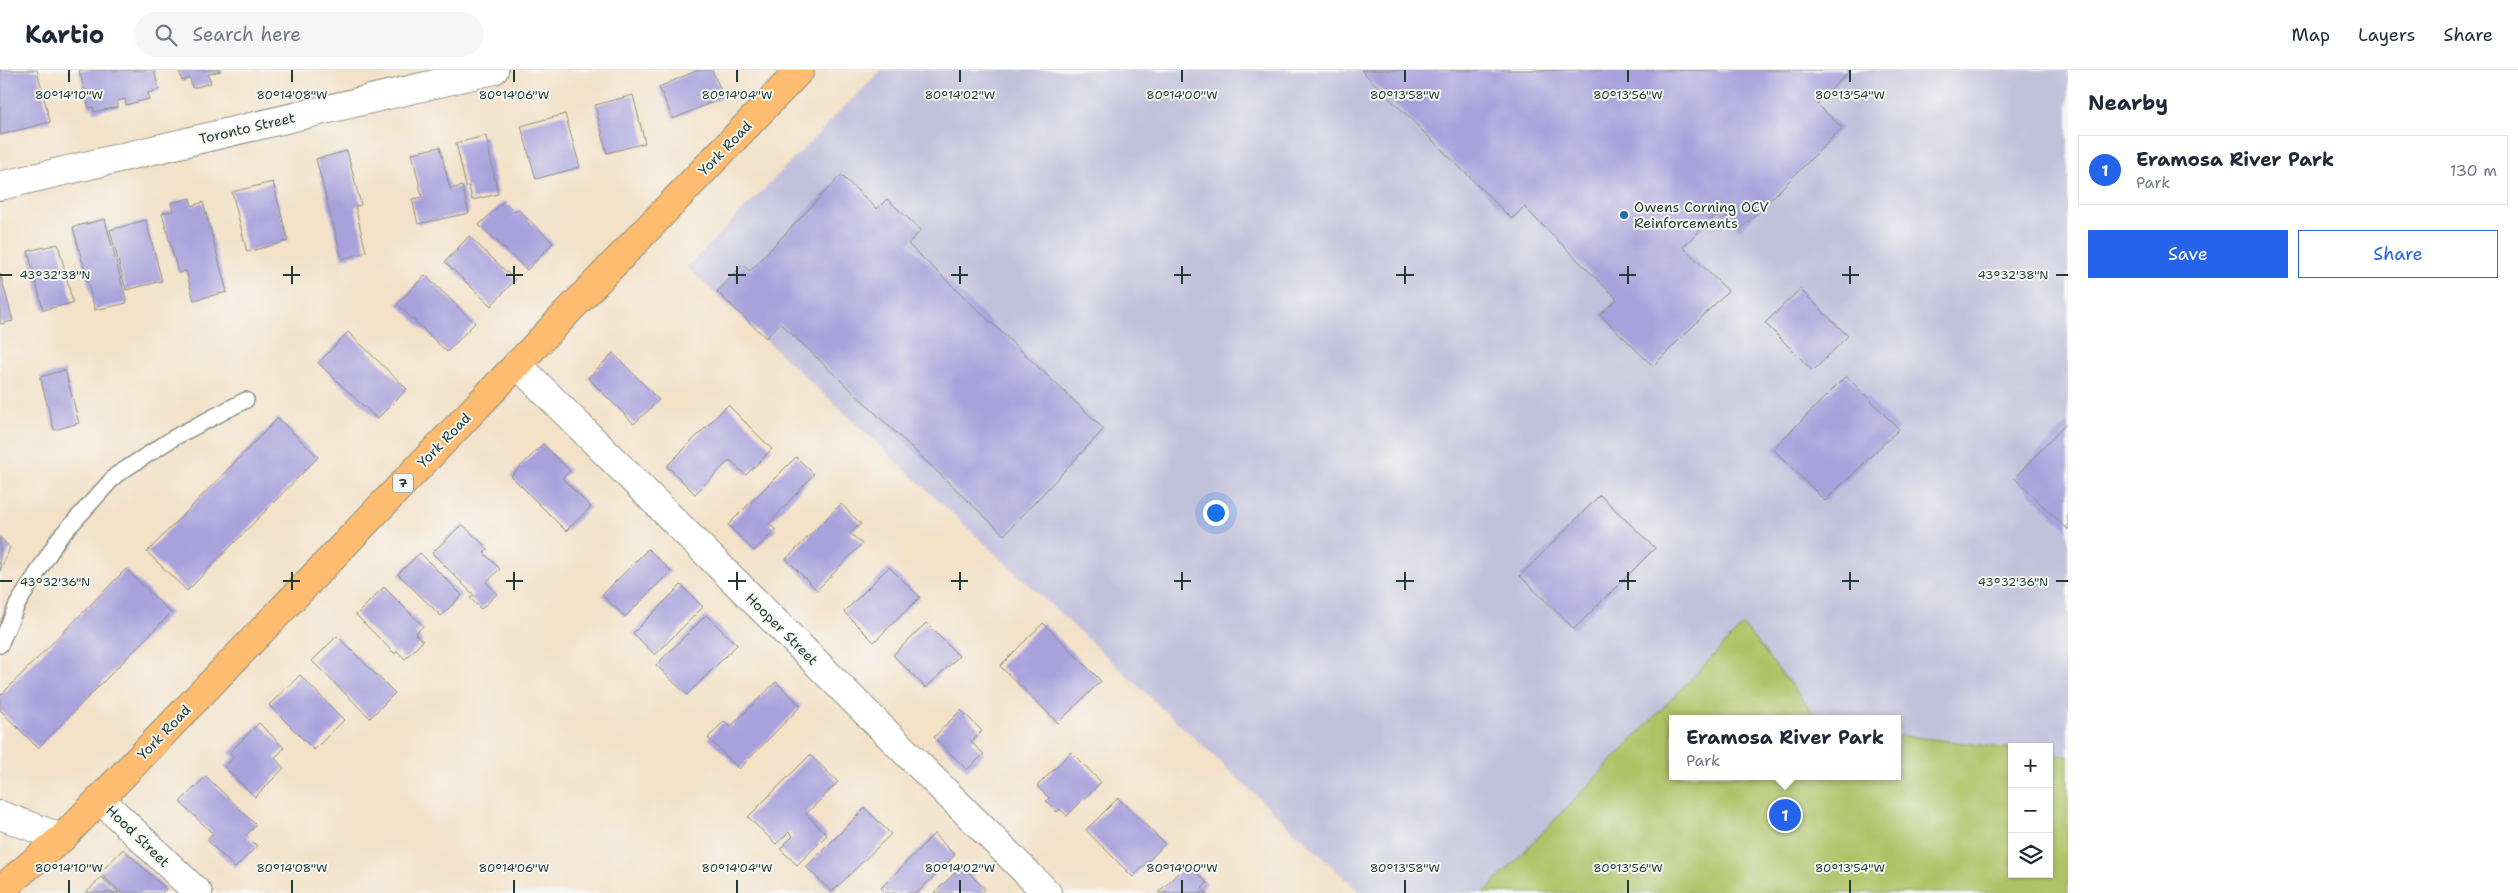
<!DOCTYPE html>
<html lang="en">
<head>
<meta charset="utf-8">
<style>
  body { margin:0; font-family:"Shantell Sans",sans-serif; background:#f6f6f7; color:#1f2937 }
  .controls { position:absolute; right:15px; bottom:15px; display:grid; overflow:hidden; border-radius:0px; box-shadow:0 1px 4px #0004 }
  .controls button { width:45px; height:45px; display:grid; place-items:center; padding:0; border:0; border-bottom:1px solid #e0e1e3; background:#fff; color:#1f2937; font:25px sans-serif }
  .you { position:absolute; left:1215px; top:442px; width:18px; height:18px; margin:-12px; border:4px solid #fff; border-radius:50%; background:#1a73e8; box-shadow:0 0 0 8px #1a73e833 }
  .badge { display:grid; place-items:center; width:32px; height:32px; border-radius:50%; background:#2563eb; color:#fff; font-size:16px; font-weight:700 }
  .pin { position:absolute; translate:-50% -50%; border:2px solid #fff; box-shadow:0 1px 5px #0006 }
  .popup { position:absolute; left:1669px; top:645px; width:232px; height:65px; box-sizing:border-box; display:grid; place-content:center; border-radius:0px; background:#fff; filter:drop-shadow(0 1px 4px #0005); font-size:16px; white-space:nowrap; color:#747a83 }
  .popup b { font-size:19px; color:#1f2937 }
  .popup::after { content:''; position:absolute; left:50%; top:100%; margin-left:-10px; border:10px solid transparent; border-top-color:#fff }
  .list { margin:0; padding:0; list-style:none }
  h2 { display:flex; justify-content:space-between; align-items:center; height:65px; margin:0; padding:0 20px; font-size:21px }
  h2 small { font-size:16px; font-weight:400; color:#747a83 }
  .list li { display:grid; grid-template-columns:32px 1fr auto; gap:15px; align-items:center; box-sizing:border-box; height:70px; margin:0 10px 10px; padding:0 10px; border:1px solid #e0e1e3; border-radius:0px }
  .list b { display:block; font-size:19px; white-space:nowrap }
  .list p { margin:0; font-size:16px; white-space:nowrap; color:#747a83 }
  .list em { font-size:16px; font-style:normal; color:#747a83 }
  .actions { display:flex; gap:10px; padding:15px 20px }
  .actions a { flex:1; padding:11px 0; border:1px solid #2563eb; border-radius:0px; text-align:center; font-size:18px; color:#2563eb }
  .actions .main { background:#2563eb; color:#fff }
  .icon { flex:none; width:28px; height:28px; fill:none; stroke:currentColor; stroke-width:2; stroke-linecap:round; stroke-linejoin:round }
  .map { position:relative; flex:none; width:2068px; height:823px; overflow:hidden }
  header { display:flex; align-items:center; gap:30px; box-sizing:border-box; height:70px; padding:0 25px; background:#fff; border-bottom:1px solid #e0e1e3 }
  header strong { font-size:24px }
  nav { display:flex; gap:28px; margin-inline-start:auto; font-size:18px }
  .search { width:350px; height:45px; background:#f6f6f7; display:flex; align-items:center; gap:12px; box-sizing:border-box; padding:0 18px; border-radius:28px; color:#747a83; font-size:19px }
  main { display:flex }
  aside { flex:1; background:#fff }
  .map>svg:first-child { display:block }
  .industrial { fill:#c2c1dc }
  .green { fill:#afc266; stroke:#67804d }
  .building { fill:#a9a1dc }
  .lines { fill:none; stroke-linecap:round; stroke-linejoin:round }
  .lane-casing { stroke:#898f7e; stroke-width:18 }
  .street-casing { stroke:#898f7e; stroke-width:30 }
  .primary-casing { stroke:#898f7e; stroke-width:30 }
  .lane { stroke:#fff; stroke-width:15 }
  .street { stroke:#fff; stroke-width:28 }
  .primary { stroke:#febc70; stroke-width:28 }
  .ticks { fill:none; stroke:#1f3d34; stroke-width:2 }
  .poi-dot { fill:#1f6fb2; stroke:#f6f6f2; stroke-width:2 }
  .labels { text-anchor:middle; stroke-width:4; stroke-linejoin:round; paint-order:stroke }
  .shield { fill:#f6f6f2; stroke:#60746d; stroke-width:1 }
  .shield-label { font-size:12px; font-weight:bold; fill:#1f3d34 }
  .street-label { font-size:14px; fill:#1f3d34; stroke:#f6f6f2 }
  .poi-label { font-size:14px; fill:#1f3d34; stroke:#f6f6f2; text-anchor:start }
  .ticks-label { font-size:12px; text-anchor:middle; fill:#1f3d34; stroke:#f6f6f2; stroke-width:4; stroke-linejoin:round; paint-order:stroke }
</style>
</head>
<body>
<header>
<strong>Kartio</strong>
<div class="search"><svg class="icon" aria-label="search" viewBox="0 0 24 24"><circle cx="10" cy="10" r="6"/><path d="M15 15l6 6"/></svg>Search here</div>
<nav><a>Map</a><a>Layers</a><a>Share</a></nav>
</header>
<main>
<div class="map">
<svg width="2068" height="823" viewBox="0 0 2068 823">
  <rect width="100%" height="100%" fill="#f6f6f2"/>
  <filter id="ink" filterUnits="userSpaceOnUse"><feTurbulence type="fractalNoise" baseFrequency=".02" numOctaves="2"/><feDisplacementMap in="SourceGraphic" scale="10" xChannelSelector="R" yChannelSelector="G"/><feConvolveMatrix kernelMatrix="1 2 1 2 8 2 1 2 1" color-interpolation-filters="sRGB"/></filter>
  <filter id="wash" filterUnits="userSpaceOnUse"><feTurbulence type="fractalNoise" baseFrequency=".0096" numOctaves="4" result="noise"/><feDisplacementMap in="SourceGraphic" scale="20" xChannelSelector="R" yChannelSelector="G"/><feGaussianBlur stdDeviation="1.12" result="paint"/><feColorMatrix in="noise" values="0 0 0 0 0 0 0 0 0 0 0 0 0 0 0 0 0 1.4 0 .05"/><feComposite in="paint" operator="in"/></filter>
  <g filter="url(#wash)">
    <rect width="100%" height="100%" fill="#f3e1c8"/>
    <path class="industrial" d="M881,0H2068V686L2049,684V677H2012V679L1898,665V649H1818L1743,556L1484,823H1361L687,197Z"/>
    <path class="green" d="M1743,555L1818,649H1672V706H1898V665L2012,679V804H2049V684L2068,686V823H1484Z"/>
    <g id="blocks">
      <path class="building" d="M0,0H37L50,52L0,65Z
        M79,0H154L159,20L148,23L149,29L126,35L125,29L117,31L118,37L94,42L93,37L89,38Z
        M179,0H221V1L208,4L211,13L192,18L190,8L182,11Z
        M698,0H712L724,27L673,49L659,17Z
        M1361,0H1850L1817,34L1842,58L1740,160L1720,141L1683,177L1728,221L1653,296L1600,245L1617,229L1524,137L1512,149Z
        M633,25L645,73L607,83L595,35Z
        M565,44L580,97L536,109L521,56Z
        M486,66L498,124L472,130L469,116L466,117L456,73Z
        M440,77L450,119L462,116L469,143L418,154L412,129L422,127L412,83Z
        M347,81L361,135L355,136L366,182L342,189L316,89Z
        M841,105L877,139L887,129L921,160L908,174L1104,359L1004,465L780,253L766,268L717,222L743,195L750,201Z
        M273,112L288,171L247,182L232,122Z
        M190,128L192,136L203,132L227,222L194,230L186,201L178,203L162,143L173,141L171,133Z
        M504,131L515,142L518,139L553,173L527,200L479,155Z
        M105,149L127,233L95,240L73,157Z
        M146,150L162,211L126,220L110,160Z
        M469,166L515,210L491,236L445,192Z
        M58,174L73,233L43,240L28,181Z
        M0,203L13,251L0,254Z
        M425,205L475,253L447,282L397,234Z
        M1800,219L1848,266L1813,301L1765,253Z
        M348,262L407,319L377,349L318,293Z
        M613,283L659,330L634,354L588,308Z
        M65,300L79,353L54,360L40,307Z
        M1846,306L1899,359L1825,431L1773,379Z
        M728,335L772,379L746,405L730,390L695,424L667,396Z
        M278,348L318,387L187,521L147,482Z
        M2068,352V460L2014,408Z
        M543,374L570,401L562,408L591,437L566,461L511,406Z
        M796,387L814,404L769,454L776,460L754,481L728,455Z
        M1600,425L1655,478L1574,559L1520,506Z
        M841,434L861,454L850,463L862,474L817,520L786,489Z
        M462,454L488,479L484,483L500,499L486,512L497,524L481,539L470,528L474,525L432,483Z
        M0,467L10,478L0,501Z
        M648,479L671,501L625,547L602,525Z
        M420,483L462,525L441,546L398,504Z
        M889,497L920,527L874,572L844,542Z
        M126,499L171,543L38,678L0,640V626Z
        M681,515L703,537L655,585L633,563Z
        M384,517L423,556L415,564L423,571L405,589L397,581L395,584L356,545Z
        M706,545L737,575L687,625L656,595Z
        M926,553L959,586L926,618L893,585Z
        M1043,553L1101,611L1058,653L1000,596Z
        M337,566L395,623L370,648L312,591Z
        M300,605L344,650L314,680L269,635Z
        M776,612L801,636L739,699L708,668L724,651L730,657Z
        M961,640L982,661L971,672L984,684L967,700L934,667Z
        M259,653L284,678L275,688L284,698L255,727L224,697L234,687L229,683Z
        M1071,682L1101,712L1067,746L1060,739L1057,742L1046,731L1049,728L1037,716Z
        M810,685L838,712L806,744L827,765L797,795L780,779L793,766L789,762L776,774L748,747Z
        M206,706L256,755L246,765L257,776L235,798L207,770L213,764L180,732Z
        M1118,728L1165,774L1133,807L1086,760Z
        M865,738L891,764L832,822L806,797Z
        M934,764L955,785L917,823H886L881,818Z
        M123,779L166,819L162,823H121L100,803Z
        M1188,793L1207,813L1202,818L1207,823H1158Z
        M962,796L985,819L981,823H934Z
        M101,807L119,823H86Z"/>
    </g>
  </g>
  <g filter="url(#ink)">
    <use href="#blocks" fill-opacity="0" stroke="#898f7e" stroke-width="1"/>
    <g class="lines">
      <defs>
        <path id="lane" d="M0,575L17,535L59,468L116,405L175,367L246,330"/>
        <path id="street" d="M0,116L494,0
          M517,294L1047,823
          M100,729L198,823
          M0,745L62,768"/>
        <path id="primary" d="M0,820L62,768L100,729L800,0"/>
      </defs>
      <use href="#lane" class="lane-casing"/>
      <use href="#street" class="street-casing"/>
      <use href="#primary" class="primary-casing"/>
      <use href="#lane" class="lane"/>
      <use href="#street" class="street"/>
      <use href="#primary" class="primary"/>
    </g>
  </g>
  <path class="ticks" d="M69,0V12M292,0V12M514,0V12M737,0V12M960,0V12M1182,0V12M1405,0V12M1628,0V12M1850,0V12M292,196V214M514,196V214M737,196V214M960,196V214M1182,196V214M1405,196V214M1628,196V214M1850,196V214M0,205H12M283,205H300M506,205H523M728,205H746M951,205H968M1174,205H1191M1396,205H1414M1619,205H1636M1842,205H1859M2056,205H2068M292,502V520M514,502V520M737,502V520M960,502V520M1182,502V520M1405,502V520M1628,502V520M1850,502V520M0,511H12M283,511H300M506,511H523M728,511H746M951,511H968M1174,511H1191M1396,511H1414M1619,511H1636M1842,511H1859M2056,511H2068M69,810V823M292,810V823M514,810V823M737,810V823M960,810V823M1182,810V823M1405,810V823M1628,810V823M1850,810V823"/>
  <circle class="poi-dot" cx="1624" cy="145" r="5"/>
  <g class="labels">
    <rect class="shield" x="393" y="403.5" width="20" height="19" rx="4"/>
    <g class="shield-label">
      <text x="403" y="417">7</text>
    </g>
    <g class="street-label">
      <text transform="translate(247 58) rotate(-13)" y="5">Toronto Street</text>
      <text transform="translate(725 78) rotate(-46)" y="5">York Road</text>
      <text transform="translate(444 370) rotate(-46)" y="5">York Road</text>
      <text transform="translate(782 559) rotate(45)" y="5">Hooper Street</text>
      <text transform="translate(164 662) rotate(-46)" y="5">York Road</text>
      <text transform="translate(138 766) rotate(44)" y="5">Hood Street</text>
    </g>
    <g class="poi-label">
      <text x="1634" y="142">Owens Corning OCV<tspan x="1634" dy="16">Reinforcements</tspan></text>
    </g>
  </g>
  <g class="ticks-label">
    <text x="69" y="29">80°14'10"W</text>
    <text x="292" y="29">80°14'08"W</text>
    <text x="514" y="29">80°14'06"W</text>
    <text x="737" y="29">80°14'04"W</text>
    <text x="960" y="29">80°14'02"W</text>
    <text x="1182" y="29">80°14'00"W</text>
    <text x="1405" y="29">80°13'58"W</text>
    <text x="1628" y="29">80°13'56"W</text>
    <text x="1850" y="29">80°13'54"W</text>
    <text x="55" y="209">43°32'38"N</text>
    <text x="2013" y="209">43°32'38"N</text>
    <text x="55" y="516">43°32'36"N</text>
    <text x="2013" y="516">43°32'36"N</text>
    <text x="69" y="802">80°14'10"W</text>
    <text x="292" y="802">80°14'08"W</text>
    <text x="514" y="802">80°14'06"W</text>
    <text x="737" y="802">80°14'04"W</text>
    <text x="960" y="802">80°14'02"W</text>
    <text x="1182" y="802">80°14'00"W</text>
    <text x="1405" y="802">80°13'58"W</text>
    <text x="1628" y="802">80°13'56"W</text>
    <text x="1850" y="802">80°13'54"W</text>
  </g>
</svg>
<div class="controls">
<button>+</button>
<button>−</button>
<button><svg class="icon" aria-label="layers" viewBox="0 0 24 24"><path d="M12 4l9 5-9 5-9-5zM3 14l9 5 9-5"/></svg></button>
</div>
<div class="you"></div>
<div class="pin badge" style="left:1785px;top:745px">1</div>
<div class="popup"><b>Eramosa River Park</b>Park</div>
</div>
<aside>
<h2>Nearby<small></small></h2>
<ul class="list">
<li><span class="badge">1</span><div><b>Eramosa River Park</b><p>Park</p></div><em>130 m</em></li>
</ul>
<div class="actions"><a class="main">Save</a><a>Share</a></div>
</aside>
</main>
</body>
</html>
